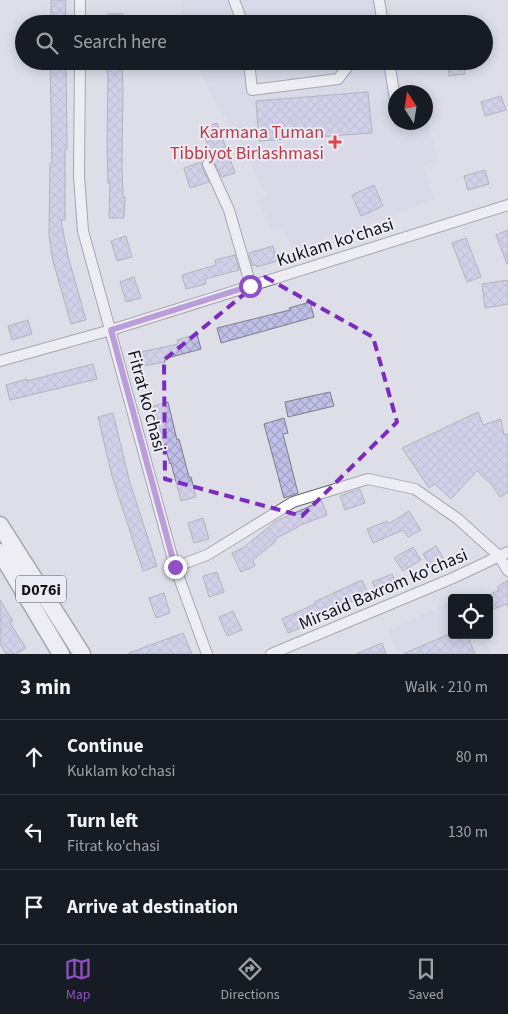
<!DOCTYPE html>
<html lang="en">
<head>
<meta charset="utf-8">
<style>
  body { margin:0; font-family:"Source Sans 3",sans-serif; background:#242831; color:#f1f3f6 }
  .controls { position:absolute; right:15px; bottom:15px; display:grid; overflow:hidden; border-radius:5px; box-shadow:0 2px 12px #0003 }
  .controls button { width:45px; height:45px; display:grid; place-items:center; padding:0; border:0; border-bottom:1px solid #363941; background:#171b24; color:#f1f3f6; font:25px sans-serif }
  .compass { position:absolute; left:388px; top:85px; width:45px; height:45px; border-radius:50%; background:#171b24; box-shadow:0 2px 12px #0003; rotate:348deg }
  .stop { position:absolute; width:15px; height:15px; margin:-11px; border:4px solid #8f50c6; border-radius:50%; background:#fff }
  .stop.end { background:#8f50c6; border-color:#fff; box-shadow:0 1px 5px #0008 }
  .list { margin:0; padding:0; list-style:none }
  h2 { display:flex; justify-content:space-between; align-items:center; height:65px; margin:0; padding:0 20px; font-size:21px }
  h2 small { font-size:16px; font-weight:400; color:#9ea1a6 }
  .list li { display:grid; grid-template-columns:32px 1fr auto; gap:15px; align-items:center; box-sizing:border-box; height:75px; padding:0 20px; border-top:1px solid #363941 }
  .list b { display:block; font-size:19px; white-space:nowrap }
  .list p { margin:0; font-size:16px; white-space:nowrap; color:#9ea1a6 }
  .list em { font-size:16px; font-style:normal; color:#9ea1a6 }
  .icon { flex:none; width:28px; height:28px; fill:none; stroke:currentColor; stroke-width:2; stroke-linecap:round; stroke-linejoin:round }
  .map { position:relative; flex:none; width:508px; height:654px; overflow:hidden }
  .search { position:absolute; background:#171b24; box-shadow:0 2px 12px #0003; left:15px; right:15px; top:15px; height:55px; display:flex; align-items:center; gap:12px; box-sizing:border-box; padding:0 18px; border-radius:28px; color:#9ea1a6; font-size:19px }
  .sheet { height:290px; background:#171b24 }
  nav { display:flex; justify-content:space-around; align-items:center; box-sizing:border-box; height:70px; border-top:1px solid #363941; background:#171b24; font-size:14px; color:#9ea1a6 }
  nav a { display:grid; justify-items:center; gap:2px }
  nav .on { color:#8f50c6 }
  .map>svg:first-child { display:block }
  .built { fill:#d3d2e5 }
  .building { fill:url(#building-cross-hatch); stroke:#7e7e88 }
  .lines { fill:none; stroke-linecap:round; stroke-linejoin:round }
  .street-casing { stroke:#62626b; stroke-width:12 }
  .primary-casing { stroke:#62626b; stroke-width:19 }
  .street { stroke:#fff; stroke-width:10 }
  .primary { stroke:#fff; stroke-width:16 }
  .route { stroke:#8f50c6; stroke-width:6 }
  .marked { fill:none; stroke:#7b2cbf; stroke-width:4; stroke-dasharray:10 6; stroke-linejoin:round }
  .health-dot { fill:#e0444e; stroke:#ebebf6; stroke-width:2 }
  .labels { text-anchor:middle; stroke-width:4; stroke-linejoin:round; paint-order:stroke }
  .shield { fill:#ebebf6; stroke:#535359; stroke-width:1 }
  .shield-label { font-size:16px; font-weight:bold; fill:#121216 }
  .health-label { font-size:18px; fill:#be3a42; stroke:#ebebf6; text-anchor:end }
  .street-label { font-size:18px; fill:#121216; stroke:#ebebf6 }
</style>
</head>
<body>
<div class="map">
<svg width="508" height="654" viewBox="0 0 508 654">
  <defs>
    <pattern id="building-cross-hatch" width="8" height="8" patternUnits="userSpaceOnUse" patternTransform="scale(1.25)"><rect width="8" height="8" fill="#c0bfe8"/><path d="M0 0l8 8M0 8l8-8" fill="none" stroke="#a4a3c6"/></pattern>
  </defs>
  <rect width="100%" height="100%" fill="#dedee9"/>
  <path class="built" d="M181,0H390L393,24H180Z
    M194,61H398L402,92H396V122H426V115L438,161L423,166L435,199L295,253L285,230L273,232L259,201L268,196Z
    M452,601V635H488L490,641L486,643L491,654H397L390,630Z"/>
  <path class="building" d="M51,0H66L65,24H51Z
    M108,14H123L124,24H108Z
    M50,61H66L67,149H65V220H61L68,256L86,320L71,324L53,261L49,236L50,163H52Z
    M107,61H122L123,89L122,162L123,197H125L124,218H109L110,183H108L107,144L108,73H107Z
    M448,61H463L465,74L449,76Z
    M368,92L372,133L259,141L256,101Z
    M501,96L506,110L485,116L481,102Z
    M217,123L235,173L222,177L212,159L202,128Z
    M201,162L202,167L209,182L190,188L184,168Z
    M485,170L489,184L468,190L464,176Z
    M374,185L383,206L361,216L352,195Z
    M508,230V264H507L496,235Z
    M126,236L132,257L117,261L111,241Z
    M466,238L481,277L467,282L452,243Z
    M273,246L277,261L257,267L256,265L252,266L249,253Z
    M235,255L239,270L205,279L206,284L186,289L182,275L216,265L215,260Z
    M134,277L141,298L126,302L120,282Z
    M508,280V304L485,308L482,284Z
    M310,302L314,317L221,343L217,328L290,310L289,308Z
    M28,320L32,334L12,340L8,326Z
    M197,334L201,349L164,359L165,362L144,366L141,352L178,344L177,340Z
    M93,364L97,379L10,400L6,385L27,379V381Z
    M330,392L334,406L288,417L285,402Z
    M168,402L177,440L179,439L189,477H191L196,497L181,501L171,463L170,464L153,406Z
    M478,412L483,425L501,419L504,435L508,434V492L500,497L492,485L477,471L451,499L435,484L429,488L402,448Z
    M113,413L130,483L157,566L143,571L112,476L98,417Z
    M284,418L288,433L283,434L298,493L284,498L264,424Z
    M360,489L365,503L345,510L340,496Z
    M322,501L327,515L298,526V527L275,539L276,541L253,560L255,566L241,572L232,553L244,547L276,521Z
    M409,511L421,530L408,537L403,530L373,543L367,529L387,521L388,524Z
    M203,518L209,539L194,543L188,523Z
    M436,546L447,564L434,572L423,554Z
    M413,547L421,560L403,571L394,558Z
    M217,572L224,592L209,597L203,576Z
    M392,574L398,588L379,596L372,582Z
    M362,580L368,594L307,622L308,625L288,633L282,619L315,604L314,602Z
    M508,580V607L506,604L489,611V595L499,590L497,587Z
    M164,593L170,613L156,618L149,598Z
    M0,600L13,621L10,623L26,648L16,654H6L0,644Z
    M233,611L242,630L227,636L219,617Z
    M183,633L192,654H129V653Z
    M452,633V635H467L475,654H403Z
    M382,643L386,654H356Z"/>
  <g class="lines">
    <defs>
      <path id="street" d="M234,0L243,24
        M379,0L383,24
        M80,24V0
        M80,61L79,176L83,231L175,567L207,654
        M249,61L252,90L338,79L352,61
        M389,61L396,106
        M208,164L229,210L251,286
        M0,361L111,330L508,205
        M175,567L207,555L293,502L368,479L415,489L458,519L499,556L508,571
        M271,654L453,578L508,552"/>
      <path id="primary" d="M0,525L82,654
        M0,552L61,654"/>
    </defs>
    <use href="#street" class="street-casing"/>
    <use href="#primary" class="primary-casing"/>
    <use href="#street" class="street"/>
    <use href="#primary" class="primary"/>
  </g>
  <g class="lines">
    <path class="route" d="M175,567L111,330L250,286"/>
  </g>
  <path d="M0 0H508V654H0ZM265,277L373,337L397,422L302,516L165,479L164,360Z" fill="#dedee9" fill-opacity=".55" fill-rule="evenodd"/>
  <path class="marked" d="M265,277L373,337L397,422L302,516L165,479L164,360Z"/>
  <path class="health-dot" d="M332.5 134.5h5v5h5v5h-5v5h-5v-5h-5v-5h5z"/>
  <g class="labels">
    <rect class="shield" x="16" y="575.5" width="50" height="27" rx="4"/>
    <g class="shield-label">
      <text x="41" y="595">D076i</text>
    </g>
    <g class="health-label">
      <text x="324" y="138">Karmana Tuman<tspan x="324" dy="21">Tibbiyot Birlashmasi</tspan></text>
    </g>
    <g class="street-label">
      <text transform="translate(335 242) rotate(-18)" y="6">Kuklam ko'chasi</text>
      <text transform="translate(147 401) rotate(75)" y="6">Fitrat ko'chasi</text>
      <text transform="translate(383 589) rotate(-23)" y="6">Mirsaid Baxrom ko'chasi</text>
    </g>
  </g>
</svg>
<div class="controls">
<button><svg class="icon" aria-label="locate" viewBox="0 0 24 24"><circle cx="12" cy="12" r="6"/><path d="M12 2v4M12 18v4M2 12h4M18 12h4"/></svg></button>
</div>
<svg class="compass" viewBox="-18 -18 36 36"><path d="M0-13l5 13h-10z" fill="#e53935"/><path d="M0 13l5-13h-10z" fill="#9ea1a6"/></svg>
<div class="stop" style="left:250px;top:286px"></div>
<div class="stop end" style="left:175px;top:567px"></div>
<div class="search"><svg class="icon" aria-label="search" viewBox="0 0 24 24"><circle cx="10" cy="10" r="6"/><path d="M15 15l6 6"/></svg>Search here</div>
</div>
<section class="sheet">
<h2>3 min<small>Walk · 210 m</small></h2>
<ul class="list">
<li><svg class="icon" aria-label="ahead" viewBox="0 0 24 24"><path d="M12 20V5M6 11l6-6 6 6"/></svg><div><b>Continue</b><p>Kuklam ko'chasi</p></div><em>80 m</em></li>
<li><svg class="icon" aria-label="left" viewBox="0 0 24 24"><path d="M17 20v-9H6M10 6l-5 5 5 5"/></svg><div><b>Turn left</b><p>Fitrat ko'chasi</p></div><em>130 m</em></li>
<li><svg class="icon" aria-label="arrive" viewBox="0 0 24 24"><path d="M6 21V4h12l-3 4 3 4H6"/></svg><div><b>Arrive at destination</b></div></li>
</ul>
</section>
<nav>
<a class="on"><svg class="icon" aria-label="map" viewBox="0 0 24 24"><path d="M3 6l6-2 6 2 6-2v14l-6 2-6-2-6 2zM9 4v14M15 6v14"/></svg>Map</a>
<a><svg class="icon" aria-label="directions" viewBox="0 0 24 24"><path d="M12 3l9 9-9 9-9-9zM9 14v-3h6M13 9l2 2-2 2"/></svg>Directions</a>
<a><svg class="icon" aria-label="saved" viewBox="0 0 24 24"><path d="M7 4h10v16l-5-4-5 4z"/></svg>Saved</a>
</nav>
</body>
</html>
